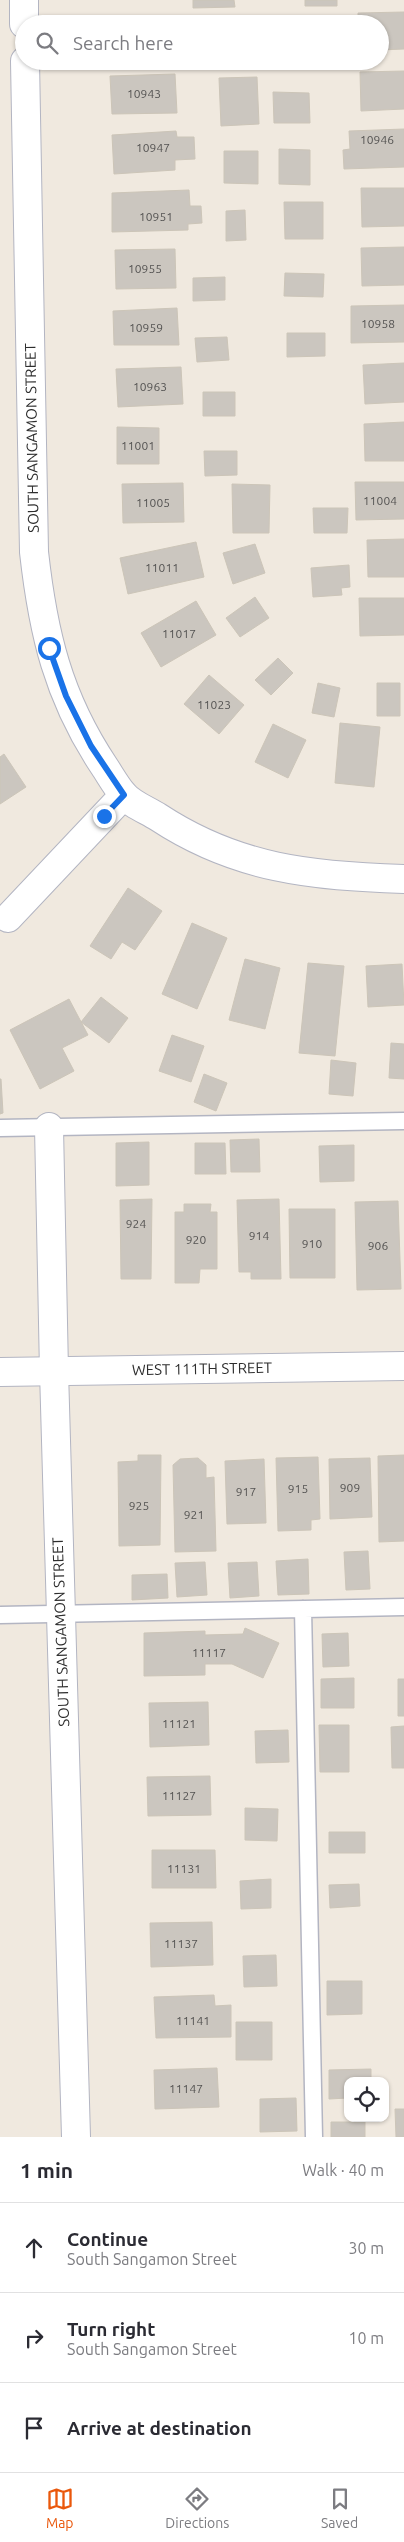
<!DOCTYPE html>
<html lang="en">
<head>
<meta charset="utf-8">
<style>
  body { margin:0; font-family:Ubuntu,sans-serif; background:#f2f2f3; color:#2b2b33 }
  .controls { position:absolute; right:15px; bottom:15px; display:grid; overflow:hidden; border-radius:10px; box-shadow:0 1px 4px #0004 }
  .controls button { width:45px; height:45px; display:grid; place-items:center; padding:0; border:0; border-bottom:1px solid #e1e1e2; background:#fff; color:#2b2b33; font:25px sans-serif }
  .stop { position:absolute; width:15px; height:15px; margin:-11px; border:4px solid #1a73e8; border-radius:50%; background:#fff }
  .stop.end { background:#1a73e8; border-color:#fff; box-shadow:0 1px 5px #0008 }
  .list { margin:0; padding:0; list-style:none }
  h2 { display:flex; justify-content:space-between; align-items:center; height:65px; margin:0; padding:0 20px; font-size:21px }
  h2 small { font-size:16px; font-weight:400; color:#7c7c81 }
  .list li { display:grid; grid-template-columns:32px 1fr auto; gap:15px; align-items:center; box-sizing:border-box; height:90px; padding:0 20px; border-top:1px solid #e1e1e2 }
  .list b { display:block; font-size:19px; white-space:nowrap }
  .list p { margin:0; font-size:16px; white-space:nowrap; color:#7c7c81 }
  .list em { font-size:16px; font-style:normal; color:#7c7c81 }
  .icon { flex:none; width:28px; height:28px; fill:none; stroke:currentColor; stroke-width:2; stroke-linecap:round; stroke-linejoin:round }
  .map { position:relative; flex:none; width:404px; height:2137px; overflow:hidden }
  .search { position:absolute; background:#fff; box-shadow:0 1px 4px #0004; left:15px; right:15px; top:15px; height:55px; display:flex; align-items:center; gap:12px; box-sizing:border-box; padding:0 18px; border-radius:28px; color:#7c7c81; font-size:19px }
  .sheet { height:335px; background:#fff }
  nav { display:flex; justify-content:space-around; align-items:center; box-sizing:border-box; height:70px; border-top:1px solid #e1e1e2; background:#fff; font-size:14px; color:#7c7c81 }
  nav a { display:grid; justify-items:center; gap:2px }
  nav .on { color:#ea580c }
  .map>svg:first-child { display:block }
  .building { fill:#cbc6bf; stroke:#ccc5b8 }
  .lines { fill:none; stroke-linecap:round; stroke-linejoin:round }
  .service-casing { stroke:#b3b5c2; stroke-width:19 }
  .minor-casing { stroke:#b3b5c2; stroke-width:30 }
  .secondary-casing { stroke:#b3b5c2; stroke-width:30 }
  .service { stroke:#fff; stroke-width:16 }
  .minor { stroke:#fff; stroke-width:28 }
  .secondary { stroke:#fff; stroke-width:28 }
  .route { stroke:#1a73e8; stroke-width:6 }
  .labels { text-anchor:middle; stroke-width:4.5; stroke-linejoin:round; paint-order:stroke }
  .number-label { font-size:12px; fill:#545352 }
  .street-label { font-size:15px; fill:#2d2d2d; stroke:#fff }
</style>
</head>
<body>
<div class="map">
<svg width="404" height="2137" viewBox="0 0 404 2137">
  <rect width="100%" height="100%" fill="#f0e9df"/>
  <path class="building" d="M193,0H234L235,7L193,8Z
    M305,0H337V6H305Z
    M404,12V49L380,50V24H358V13Z
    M110,17H173V24H109Z
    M195,61H228V67L195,68Z
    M274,61H312V64L274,65Z
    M404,71V109L361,111L360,72Z
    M175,74L177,113L112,114L110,76Z
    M257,77L259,124L221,126L219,78Z
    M273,92L309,93L310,123H274Z
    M404,129V167L344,169L343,150L350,149L349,131Z
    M176,131L177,137H194L195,159L175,160V170L114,174L112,135Z
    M279,149L310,150V185L279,184Z
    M224,151H258V184L224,183Z
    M361,188H404V226L362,227Z
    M189,190L190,206H201L202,223L188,224V230L112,232V193Z
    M284,202H323V239H285Z
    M245,210L246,240L226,241V211Z
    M404,247V285L362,286L361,248Z
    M175,249L176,288L116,289L115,250Z
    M285,273L324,274L323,297L284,296Z
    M225,277V300L193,301V278Z
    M404,305V342L351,343V306Z
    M177,308L179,345H114L113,311Z
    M287,333H325V356L287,357Z
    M227,337L229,360L197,362L195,338Z
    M404,363V402L365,404L363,365Z
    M181,367L183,404L118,407L116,369Z
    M203,392H235V416H203Z
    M404,422V461H365L364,424Z
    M117,427L159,428V464H117Z
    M204,451H237V475L205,476Z
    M355,482H404V519L356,520Z
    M183,483L184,522L123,523L122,484Z
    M232,484L270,485L269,533H233Z
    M313,508H348L347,533H314Z
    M404,539V577H368L367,540Z
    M196,542L204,577L128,594L120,558Z
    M255,544L265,573L233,584L223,553Z
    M349,565L350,587L341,588L342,595L313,597L311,568Z
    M255,597L269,618L240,637L226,618Z
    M359,598H404V635L360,636Z
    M196,601L216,635L161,667L141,633Z
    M278,658L293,673L271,695L255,680Z
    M209,675L244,705L219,734L184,704Z
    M318,683L340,688L334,717L312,713Z
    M377,683H400V716H377Z
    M340,723L380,727L374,787L335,783Z
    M273,724L306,740L288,778L255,762Z
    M4,754L26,787L0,804V757Z
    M128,888L162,911L135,950L122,942L111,959L90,946Z
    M192,923L227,938L197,1009L162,994Z
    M245,959L280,968L265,1029L229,1020Z
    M308,963L344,966L335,1056L299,1053Z
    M402,964L404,1005L368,1007L366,966Z
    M101,997L128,1018L109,1043L81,1022Z
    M69,999L88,1035L62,1048L74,1071L40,1089L10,1030Z
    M172,1035L204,1046L191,1082L159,1071Z
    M391,1043L404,1044V1079L389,1078Z
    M331,1060L356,1063L353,1096L329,1094Z
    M204,1074L227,1083L216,1111L194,1102Z
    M0,1079H1L3,1113L0,1114Z
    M259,1139L260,1172H231L230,1140Z
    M149,1142V1185L116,1186V1143Z
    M195,1143H225L226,1174H195Z
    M354,1145V1181L320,1182L319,1146Z
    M152,1199L151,1279H121L120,1200Z
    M279,1199L281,1279H251V1272H239L237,1200Z
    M398,1201L401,1289L357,1290L355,1202Z
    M184,1204H211L210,1212H217V1269H200L199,1283H175V1212H184Z
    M289,1209H335V1278H290Z
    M138,1455H161L160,1545L119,1546L118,1462L138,1461Z
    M404,1455V1541L379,1542L378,1456Z
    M318,1457L320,1519L311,1520V1530L278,1531L276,1458Z
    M198,1458L206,1465V1478L214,1477L216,1551L175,1552L173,1465L180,1459Z
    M370,1458L372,1517L330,1519L329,1459Z
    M264,1459L266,1523L227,1524L225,1461Z
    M368,1551L370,1589L346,1590L344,1552Z
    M308,1559L309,1594L278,1595L276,1561Z
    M205,1562L207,1595L177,1597L175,1563Z
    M257,1562L259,1596L230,1598L228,1563Z
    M167,1574L168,1598L132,1600V1575Z
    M245,1628L279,1643L263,1678L232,1664H205V1675L144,1676V1633L205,1631V1635L243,1634Z
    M348,1633L349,1666L323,1667L322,1634Z
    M354,1678V1708H321V1679Z
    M398,1679H404V1716H398Z
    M208,1702L209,1745L150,1747L149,1703Z
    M319,1725H349V1772H320Z
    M404,1726V1768H392L391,1727Z
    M288,1730L289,1762L256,1763L255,1731Z
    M210,1776L211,1815L148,1816L147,1777Z
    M245,1808L278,1809L277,1841L245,1840Z
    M329,1832H365V1853H329Z
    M152,1850H215L216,1888H152Z
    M271,1879V1908L241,1909L240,1881Z
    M359,1884L360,1906L330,1908L329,1885Z
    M212,1922L213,1965L151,1967L150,1923Z
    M276,1955L277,1986L244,1987L243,1956Z
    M327,1981H362V2014L327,2015Z
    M214,1995L215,2006L231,2005V2037L156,2038L154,1997Z
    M236,2022H272V2060H236Z
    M217,2068L219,2107L155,2109L154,2070Z
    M371,2069V2081H348V2098L329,2099V2070Z
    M296,2098L297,2131L260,2132V2099Z
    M395,2109H404V2137H396Z
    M331,2122H365V2137H331Z"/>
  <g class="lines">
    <defs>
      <path id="service" d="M0,1128L404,1121
        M303,1609L314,2137
        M0,1615L404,1607"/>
      <path id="minor" d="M24,0V24
        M25,61L34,552C43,633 58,697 104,766C110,775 116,786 123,794C131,804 147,810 158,817C237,869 312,876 404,879
        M8,918L124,795
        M49,1127L54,1371L76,2137"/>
      <path id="secondary" d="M0,1372L404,1366"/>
    </defs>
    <use href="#service" class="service-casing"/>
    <use href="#minor" class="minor-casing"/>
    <use href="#secondary" class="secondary-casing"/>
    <use href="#service" class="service"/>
    <use href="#minor" class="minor"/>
    <use href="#secondary" class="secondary"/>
  </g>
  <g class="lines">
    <path class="route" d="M49,648L66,696L91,746L124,795L104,816"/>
  </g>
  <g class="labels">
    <g class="number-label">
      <text x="144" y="98">10943</text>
      <text x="377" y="144">10946</text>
      <text x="153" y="152">10947</text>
      <text x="156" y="221">10951</text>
      <text x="145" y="273">10955</text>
      <text x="378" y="328">10958</text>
      <text x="146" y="332">10959</text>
      <text x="150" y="391">10963</text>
      <text x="138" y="450">11001</text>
      <text x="380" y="505">11004</text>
      <text x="153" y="507">11005</text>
      <text x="162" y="572">11011</text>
      <text x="179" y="638">11017</text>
      <text x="214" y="709">11023</text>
      <text x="136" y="1228">924</text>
      <text x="259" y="1240">914</text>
      <text x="196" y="1244">920</text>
      <text x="312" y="1248">910</text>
      <text x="378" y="1250">906</text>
      <text x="350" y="1492">909</text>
      <text x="298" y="1493">915</text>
      <text x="246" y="1496">917</text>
      <text x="139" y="1510">925</text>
      <text x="194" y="1519">921</text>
      <text x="209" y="1657">11117</text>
      <text x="179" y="1728">11121</text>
      <text x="179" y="1800">11127</text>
      <text x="184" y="1873">11131</text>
      <text x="181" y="1948">11137</text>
      <text x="193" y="2025">11141</text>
      <text x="186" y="2093">11147</text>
    </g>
    <g class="street-label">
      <text transform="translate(32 438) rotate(-91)" y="5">SOUTH SANGAMON STREET</text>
      <text transform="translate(202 1369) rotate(-1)" y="5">WEST 111TH STREET</text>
      <text transform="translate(61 1632) rotate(-92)" y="5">SOUTH SANGAMON STREET</text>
    </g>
  </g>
</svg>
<div class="controls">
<button><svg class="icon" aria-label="locate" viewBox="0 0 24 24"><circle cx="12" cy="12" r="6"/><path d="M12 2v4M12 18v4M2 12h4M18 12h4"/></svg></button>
</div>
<div class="stop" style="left:49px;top:648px"></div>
<div class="stop end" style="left:104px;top:816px"></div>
<div class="search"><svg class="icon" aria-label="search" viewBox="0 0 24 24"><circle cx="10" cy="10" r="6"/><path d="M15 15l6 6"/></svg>Search here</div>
</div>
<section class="sheet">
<h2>1 min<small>Walk · 40 m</small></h2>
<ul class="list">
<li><svg class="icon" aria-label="ahead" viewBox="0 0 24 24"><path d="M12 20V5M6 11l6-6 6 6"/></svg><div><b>Continue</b><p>South Sangamon Street</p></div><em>30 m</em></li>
<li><svg class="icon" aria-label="right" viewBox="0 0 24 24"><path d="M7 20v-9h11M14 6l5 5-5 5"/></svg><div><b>Turn right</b><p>South Sangamon Street</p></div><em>10 m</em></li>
<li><svg class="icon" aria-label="arrive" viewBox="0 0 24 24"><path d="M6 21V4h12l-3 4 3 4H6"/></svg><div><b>Arrive at destination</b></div></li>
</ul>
</section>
<nav>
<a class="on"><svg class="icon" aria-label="map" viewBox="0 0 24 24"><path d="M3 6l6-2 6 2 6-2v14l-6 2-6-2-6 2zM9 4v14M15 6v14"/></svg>Map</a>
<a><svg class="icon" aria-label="directions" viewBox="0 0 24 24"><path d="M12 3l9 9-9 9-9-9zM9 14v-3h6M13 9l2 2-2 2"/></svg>Directions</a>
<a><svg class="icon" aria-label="saved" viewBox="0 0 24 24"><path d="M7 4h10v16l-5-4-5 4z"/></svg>Saved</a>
</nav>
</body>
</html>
